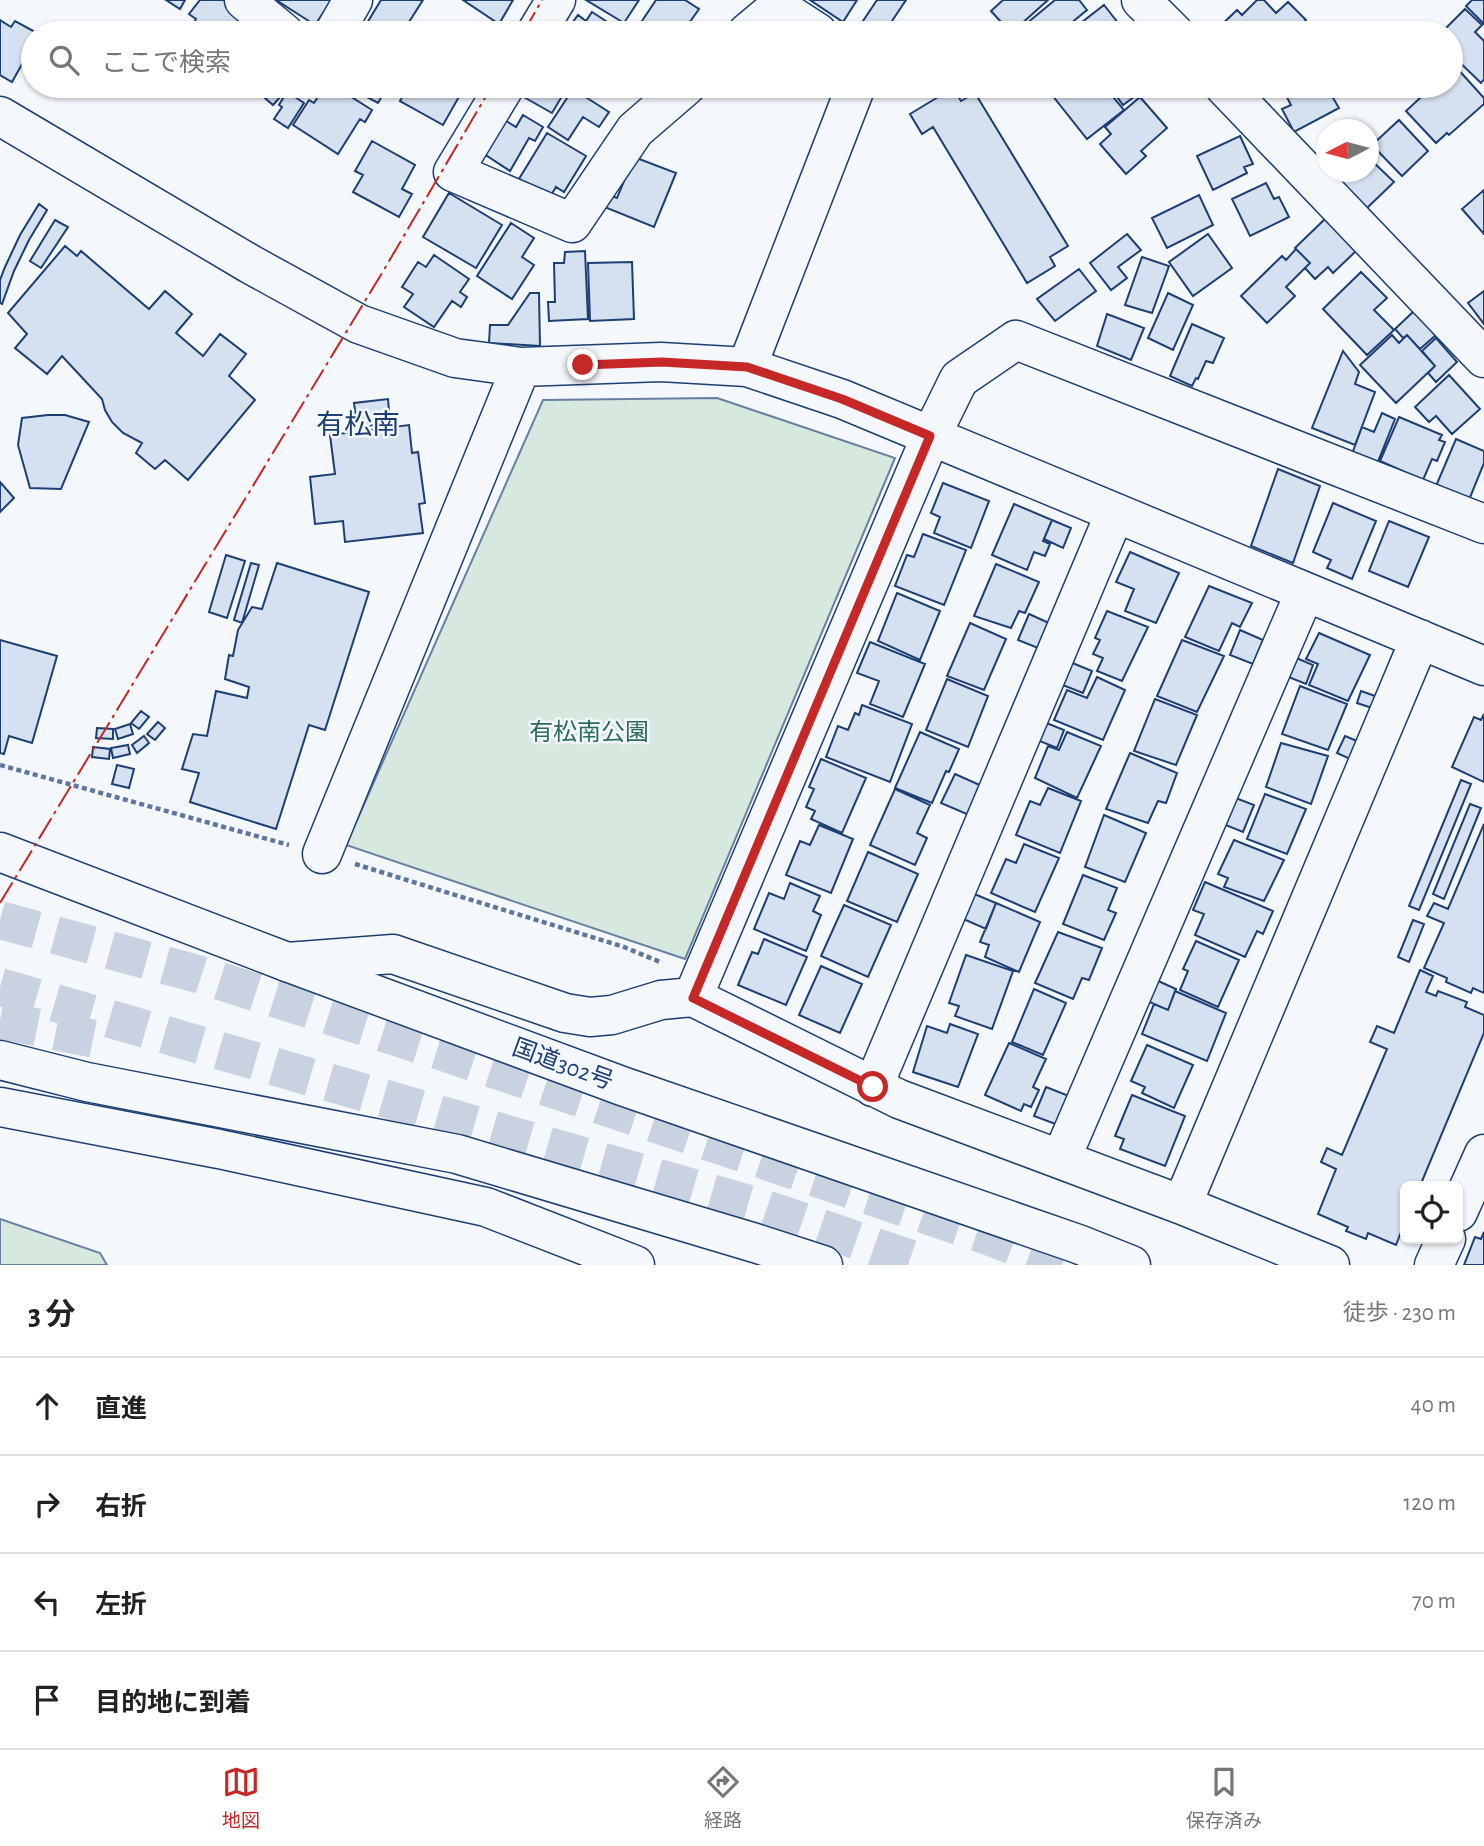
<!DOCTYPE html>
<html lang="ja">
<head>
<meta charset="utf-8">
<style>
  body { margin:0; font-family:"Alegreya Sans","Noto Sans JP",sans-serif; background:#f6f6f6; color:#222 }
  .controls { position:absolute; right:21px; bottom:21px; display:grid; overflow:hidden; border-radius:10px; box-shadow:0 2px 5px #0004 }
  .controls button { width:63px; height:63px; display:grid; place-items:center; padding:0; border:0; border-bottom:2px solid #e0e0e0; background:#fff; color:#222; font:35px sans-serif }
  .compass { position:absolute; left:1316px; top:119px; width:63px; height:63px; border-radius:50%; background:#fff; box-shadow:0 2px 5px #0004; rotate:264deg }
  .stop { position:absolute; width:21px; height:21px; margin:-16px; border:5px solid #c62828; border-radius:50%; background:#fff }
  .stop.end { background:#c62828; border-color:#fff; box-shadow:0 2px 7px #0008 }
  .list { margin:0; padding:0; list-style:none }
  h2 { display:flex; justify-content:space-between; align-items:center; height:91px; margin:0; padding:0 28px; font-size:30px }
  h2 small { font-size:23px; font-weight:400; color:#767676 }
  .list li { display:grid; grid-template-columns:46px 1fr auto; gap:21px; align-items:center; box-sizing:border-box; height:98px; padding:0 28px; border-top:2px solid #e0e0e0 }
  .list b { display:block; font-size:26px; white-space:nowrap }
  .list em { font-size:23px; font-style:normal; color:#767676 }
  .icon { flex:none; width:38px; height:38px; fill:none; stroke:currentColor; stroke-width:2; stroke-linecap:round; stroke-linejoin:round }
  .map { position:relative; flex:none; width:1484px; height:1265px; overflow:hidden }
  .search { position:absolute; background:#fff; box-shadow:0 2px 5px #0004; left:21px; right:21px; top:21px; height:77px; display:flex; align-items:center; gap:18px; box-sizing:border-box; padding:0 24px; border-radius:38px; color:#767676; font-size:26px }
  .sheet { height:483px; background:#fff }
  nav { display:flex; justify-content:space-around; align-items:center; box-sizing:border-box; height:98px; border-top:2px solid #e0e0e0; background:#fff; font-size:19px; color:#767676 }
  nav a { display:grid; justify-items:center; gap:4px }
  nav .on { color:#c62828 }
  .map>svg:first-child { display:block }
  .green { fill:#d7e8df; stroke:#687fa3; stroke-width:2 }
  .building { fill:#d5e0f0; stroke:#1d3f73; stroke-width:2 }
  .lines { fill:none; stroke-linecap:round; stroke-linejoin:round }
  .highway-tunnel { stroke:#c9d2e0; stroke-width:38; stroke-dasharray:38 19; stroke-linecap:butt }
  .minor-casing { stroke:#1d3f73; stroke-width:41 }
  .highway-casing { stroke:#1d3f73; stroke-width:41 }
  .path { stroke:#5e769c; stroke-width:4.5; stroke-dasharray:5 3.5; stroke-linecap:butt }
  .minor { stroke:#f4f7fb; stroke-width:38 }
  .highway { stroke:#f4f7fb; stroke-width:38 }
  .power { stroke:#c62828; stroke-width:2; stroke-dasharray:24 5 3.5 5; stroke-linecap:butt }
  .route { stroke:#c62828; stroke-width:9 }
  .labels { text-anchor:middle; stroke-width:5; stroke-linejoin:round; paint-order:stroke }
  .park-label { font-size:24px; fill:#2c6c60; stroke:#f4f7fb }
  .street-label { font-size:24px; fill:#1d3f73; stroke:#f4f7fb }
  .quarter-label { font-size:28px; fill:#1d3f73; stroke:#f4f7fb }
</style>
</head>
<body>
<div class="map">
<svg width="1484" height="1265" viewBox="0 0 1484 1265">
  <rect width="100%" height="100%" fill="#f4f7fb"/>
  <path class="green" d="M717,398L895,458L685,959L346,845L543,400Z
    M0,1219L100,1253L107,1265H0Z"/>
  <path class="building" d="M166,0H185L180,9Z
    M200,0H233L257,33H203L193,24L196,19L189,14Z
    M276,0H332L315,25Z
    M381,0H423L402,33H361Z
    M463,0H513L499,24Z
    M586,0H639L624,23Z
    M656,0H685L699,9L682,33H670L666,30L664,33H641L636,30Z
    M810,0H857L843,22Z
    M877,0H906L884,33H855Z
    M1003,0H1048L1011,33L991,11Z
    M1055,0H1079L1087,10L1059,33H1015Z
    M1257,0H1264L1276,13L1288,2L1306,20L1293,33H1213L1237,10L1242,15Z
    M1472,0H1484V24L1466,6Z
    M1104,5L1126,33H1068Z
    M1465,9L1482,25L1475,32L1484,41V79L1481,83L1451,54V33H1441Z
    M592,12L612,25L607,33H565L578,15L586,21Z
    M0,20L11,27L15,21L37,33H33V49L31,48L12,82L0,75Z
    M617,22L634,33H609Z
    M1455,66L1484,98V104L1449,135L1447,133L1436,143L1406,111L1433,86H1451V69Z
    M251,86H290L273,105Z
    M325,86H334L372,110L365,122L360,119L338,154L293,125L309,100L314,103Z
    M346,86H388L378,103Z
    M408,86H465L443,125L400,101Z
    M516,86H568L552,113L513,91Z
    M1063,86H1104L1124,110L1087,139L1052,95Z
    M1111,86H1149L1123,105L1110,87Z
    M1281,86H1326L1339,108L1294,132L1282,109L1291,105Z
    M953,88L961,101L975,93L1068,246L1050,257L1055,266L1027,283L933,127L922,134L910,114Z
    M573,89L609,112L599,127L583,117L568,140L548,127Z
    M288,90L293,93L292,95L304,103L288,128L274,119L282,107L279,105Z
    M1140,97L1167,128L1141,151L1146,156L1126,174L1100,144L1111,134L1105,127Z
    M523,115L543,127L535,141L529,138L510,171L478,150L498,116L516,127Z
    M1399,120L1428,151L1402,176L1372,145Z
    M547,133L586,156L564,192L556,187L550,197L519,179Z
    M1240,136L1253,164L1244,167L1247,173L1213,190L1197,156Z
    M372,141L415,165L402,189L412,194L399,217L353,192L363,175L355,171Z
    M634,157L676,173L654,227L602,206L607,194L617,198Z
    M1368,157L1394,182L1367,208L1336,177L1341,172H1368Z
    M1266,183L1274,199L1279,197L1289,217L1250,236L1232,199Z
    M1484,190V234L1462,209Z
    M449,193L502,225L476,268L423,237Z
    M1199,195L1213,225L1167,248L1152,218Z
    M39,204L47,210L29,240L14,271L2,304L0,303V280L5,267L20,235Z
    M1326,218L1357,250L1333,273L1328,267L1315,279L1305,268L1310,263L1295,248Z
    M55,220L68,227L41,268L30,261Z
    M511,223L534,238L522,257L534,265L512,299L477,276Z
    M1127,234L1141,250L1118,267L1127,278L1111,290L1090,263Z
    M1208,234L1232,268L1193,296L1169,262Z
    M65,246L77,256L81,251L149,309L165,291L192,314L176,333L203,356L220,334L246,354L229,376L255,400L188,480L165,460L155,469L136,453L142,443L123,433L112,422L105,410L102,399L62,356L47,374L15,348L27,334L8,313Z
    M1296,249L1310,263L1286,287L1295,296L1267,323L1241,296L1282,256L1286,260Z
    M585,251L588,319L549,321L548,302H555L554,263H564L565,252Z
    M434,255L469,279L460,292L467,297L461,307L452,301L434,327L404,307L413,294L402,287L418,262L426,267Z
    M1142,257L1169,266L1152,313L1125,305Z
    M632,262L634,319L590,321L588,263Z
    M1079,269L1096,291L1055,321L1037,299Z
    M1361,272L1387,298L1374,310L1394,330L1367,355L1323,309Z
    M1484,291V324L1468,303Z
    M530,293H539L540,346L489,343L490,325H508Z
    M1168,293L1193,305L1173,350L1148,338Z
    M1414,311L1436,335L1420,349L1407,335L1403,338L1395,329Z
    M1107,314L1144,328L1131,360L1097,346Z
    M1192,324L1224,338L1213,363L1206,361L1198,379L1196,378L1192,386L1170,376Z
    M1392,335L1399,343L1407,335L1435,366L1396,403L1360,365Z
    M1436,338L1457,362L1436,382L1428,373L1435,366L1422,351Z
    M1343,351L1359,372L1355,384L1375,392L1355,445L1312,428Z
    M1449,375L1480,409L1452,434L1436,416L1429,422L1415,407Z
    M388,399L390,423L357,427L354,403Z
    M1382,413L1395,419L1377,464L1352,454L1362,427L1374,432Z
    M48,415H65L89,422L61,489L30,488L18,445L22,418Z
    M1399,417L1442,435L1439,440L1445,442L1437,461L1432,459L1423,480L1380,461Z
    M409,425L412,453L418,452L425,503L419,504L423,533L345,542L343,521L315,524L310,477L335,474L330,435Z
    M1456,439L1484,451V463L1469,500L1436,486Z
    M1278,469L1320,486L1293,563L1251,546Z
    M0,482L14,498L0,512Z
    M943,483L989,501L971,548L934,533L940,517L931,513Z
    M1333,503L1376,521L1352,579L1327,568L1331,560L1313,552Z
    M1014,504L1052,520L1043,541L1050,544L1045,556L1034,552L1027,570L992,555Z
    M1052,520L1071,528L1063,548L1044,539Z
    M1389,521L1429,537L1408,587L1369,571Z
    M923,534L966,550L944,605L895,586L907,555L914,557Z
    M1130,552L1179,573L1156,623L1125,611L1134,589L1116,582Z
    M226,555L245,561L227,618L209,612Z
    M251,563L259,565L242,623L234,620Z
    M277,563L369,592L325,730L309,725L276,829L190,802L199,773L182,769L193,734L207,736L216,691L247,698L249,687L225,679L229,655L233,656L238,630L252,607L262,609Z
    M996,564L1039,582L1025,613L1019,611L1011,628L974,616Z
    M1209,586L1252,603L1240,627L1232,623L1219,651L1185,637Z
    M897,593L940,611L920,660L878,641Z
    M1107,611L1148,627L1122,681L1097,671L1103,658L1093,654L1100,640L1095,638Z
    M1029,614L1049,623L1038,648L1018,640Z
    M970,623L1006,639L984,690L947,676Z
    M1240,630L1263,640L1253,664L1230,655Z
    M1319,633L1370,655L1348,701L1309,685L1318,664L1306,659Z
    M0,640L57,656L32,743L9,736L4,754L0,753Z
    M1182,640L1224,656L1197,712L1157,696Z
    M870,642L925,664L903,717L870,704L879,681L857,673Z
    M1294,657L1313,665L1306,684L1286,676Z
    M1070,662L1092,671L1083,693L1060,684Z
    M1097,677L1125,690L1103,740L1054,720L1067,690L1087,698Z
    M947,679L988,696L968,747L926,730Z
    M1300,686L1347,704L1328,750L1282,734Z
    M1361,691L1375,696L1372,708L1357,703Z
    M1155,699L1197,715L1176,765L1134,751Z
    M862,705L912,724L890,782L826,757L838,726L848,730L855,713L859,715Z
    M141,711L149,717L139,729L131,723Z
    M1484,714V782L1452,767L1474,717L1481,720Z
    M158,722L165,728L155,740L147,734Z
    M1044,722L1064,730L1057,748L1037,740Z
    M130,724L133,734L118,739L115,729Z
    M97,728L113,729V739L96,738Z
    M920,732L959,749L949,772L946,771L932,803L895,788Z
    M1067,732L1101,746L1077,798L1035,778L1048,746L1059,750Z
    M144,736L149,743L137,753L132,745Z
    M1345,736L1357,741L1350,759L1337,753Z
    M1281,743L1328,756L1311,804L1266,787Z
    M128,745L130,754L113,758L111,748Z
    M93,747L110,749L109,759L92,757Z
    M1130,753L1177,773L1166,803L1158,801L1148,823L1106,809Z
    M821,759L866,778L842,833L811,819L815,811L806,807L814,789L809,787Z
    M117,765L134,769L129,788L112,784Z
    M955,774L982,786L969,815L941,803Z
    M1461,780L1471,784L1419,910L1409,906Z
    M1048,788L1081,801L1060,853L1016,835L1030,801L1040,805Z
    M895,789L930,805L917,833L927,838L915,865L870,845Z
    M1265,794L1306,809L1287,854L1247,839Z
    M1233,797L1254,805L1243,832L1223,824Z
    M1470,804L1481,808L1444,899L1433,894Z
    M1104,815L1146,833L1125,882L1085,867Z
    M1484,824V993L1473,988L1471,993L1446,982L1447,978L1424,968L1444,923L1427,916L1434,903L1448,909Z
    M819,825L853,839L831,893L786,875L800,841L810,845Z
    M1234,840L1284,860L1264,901L1224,887L1228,878L1218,874Z
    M1024,844L1059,858L1035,912L991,893L1006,859L1016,863Z
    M868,852L918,874L897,922L847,901Z
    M1083,875L1117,888L1108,910L1116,913L1104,940L1063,924Z
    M1205,882L1273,911L1263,934L1257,931L1245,957L1195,935L1204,914L1193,910Z
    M790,883L820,896L813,911L821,915L806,951L754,929L769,893L784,899Z
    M972,893L996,903L986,929L961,918Z
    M996,903L1040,922L1019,972L985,957L989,945L980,942Z
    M844,905L891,925L868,977L821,956Z
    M1413,920L1424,924L1409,962L1398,957Z
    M1058,932L1102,948L1089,980L1082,978L1073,999L1035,983Z
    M764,939L807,957L786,1005L738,985L752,952L758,954Z
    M1196,941L1239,960L1218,1007L1180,990L1188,971L1183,969Z
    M966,955L1013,971L992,1029L955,1016L959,1006L949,1003Z
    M821,966L862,984L840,1033L799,1015Z
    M1420,970L1433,976L1426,992L1436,996L1438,991L1467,1002L1465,1007L1484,1015V1033L1420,1186H1405V1222L1396,1245L1368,1233L1366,1239L1346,1231L1348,1227L1318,1214L1336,1169L1321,1162L1327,1148L1342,1155L1387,1049L1370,1042L1377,1026L1394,1033Z
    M1156,980L1176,989L1168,1010L1147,1001Z
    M1034,989L1066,1003L1043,1055L1012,1042Z
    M1175,991L1226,1013L1207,1061L1142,1034L1154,1004L1168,1010Z
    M950,1024L978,1034L958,1087L913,1072L927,1026L947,1033Z
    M1009,1043L1046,1059L1033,1087L1039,1090L1031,1107L1024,1104L1021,1111L985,1095Z
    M1147,1045L1193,1065L1174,1108L1142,1093L1145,1087L1131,1081Z
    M1046,1087L1069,1096L1058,1125L1034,1116Z
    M1132,1095L1185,1116L1165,1166L1120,1149L1124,1139L1115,1136Z
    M1484,1232V1265H1464L1475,1237L1481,1239Z"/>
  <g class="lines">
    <path class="highway-tunnel" d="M0,920L201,975L440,1051L988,1236L1062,1265
      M0,987L766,1209L928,1265
      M0,1020L110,1042"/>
    <defs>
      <path id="minor" d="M244,0L284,33
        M1141,0L1174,33
        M778,7L818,33
        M334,33L353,0
        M536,33L556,0
        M747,33L778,7L782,0
        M505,86L453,172L572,223L635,130L686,86
        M1224,86L1484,358
        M0,116L250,264L359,324L455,358L521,367L661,362L747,367L842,399L1484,666
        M747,367L856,86
        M322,854L521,367
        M287,962L393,954L565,1013L590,1017L612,1015L661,1000L693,997L899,1099L1182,1205L1330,1265
        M693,997L931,436L959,379L1016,340L1484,524
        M873,1087L1115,513
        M0,1107L219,1149L486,1207L635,1265
        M1061,1159L1305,592
        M1182,1205L1420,639
        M1458,1212L1484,1154
        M1434,1265L1446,1239"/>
      <path id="highway" d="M0,852L287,962L622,1086L1078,1244L1131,1265
        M0,1060L87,1082L457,1154L755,1243L823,1265"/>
    </defs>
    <use href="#minor" class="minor-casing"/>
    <use href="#highway" class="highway-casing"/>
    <path class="path" d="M0,765L289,845
      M355,864L624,947L660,962"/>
    <use href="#minor" class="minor"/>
    <use href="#highway" class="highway"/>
    <path class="power" d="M523,33L542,0
      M0,903L382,273L492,86"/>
  </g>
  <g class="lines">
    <path class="route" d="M583,365L662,362L747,367L842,399L930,436L693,998L873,1087"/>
  </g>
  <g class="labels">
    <g class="park-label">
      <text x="589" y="740">有松南公園</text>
    </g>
    <g class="street-label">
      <text transform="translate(563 1064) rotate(20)" y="8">国道302号</text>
    </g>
    <g class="quarter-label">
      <text x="358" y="434">有松南</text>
    </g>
  </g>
</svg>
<div class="controls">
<button><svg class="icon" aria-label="locate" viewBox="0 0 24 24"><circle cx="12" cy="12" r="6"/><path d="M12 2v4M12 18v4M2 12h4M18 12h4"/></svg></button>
</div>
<svg class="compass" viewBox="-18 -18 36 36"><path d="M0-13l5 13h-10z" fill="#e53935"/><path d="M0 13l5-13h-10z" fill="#767676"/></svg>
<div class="stop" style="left:873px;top:1087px"></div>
<div class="stop end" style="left:583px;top:365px"></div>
<div class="search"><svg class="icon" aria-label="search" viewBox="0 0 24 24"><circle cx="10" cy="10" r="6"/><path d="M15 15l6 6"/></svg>ここで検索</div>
</div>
<section class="sheet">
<h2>3 分<small>徒歩 · 230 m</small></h2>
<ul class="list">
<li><svg class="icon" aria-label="ahead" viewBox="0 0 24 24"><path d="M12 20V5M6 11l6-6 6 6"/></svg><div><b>直進</b></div><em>40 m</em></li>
<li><svg class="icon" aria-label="right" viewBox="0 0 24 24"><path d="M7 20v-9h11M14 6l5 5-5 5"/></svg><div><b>右折</b></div><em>120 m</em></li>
<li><svg class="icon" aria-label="left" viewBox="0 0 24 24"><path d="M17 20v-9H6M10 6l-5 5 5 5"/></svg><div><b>左折</b></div><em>70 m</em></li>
<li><svg class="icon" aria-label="arrive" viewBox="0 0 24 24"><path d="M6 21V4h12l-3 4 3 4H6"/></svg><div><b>目的地に到着</b></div></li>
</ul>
</section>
<nav>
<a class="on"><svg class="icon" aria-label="map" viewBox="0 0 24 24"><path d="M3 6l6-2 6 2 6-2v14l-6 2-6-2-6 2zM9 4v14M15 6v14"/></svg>地図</a>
<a><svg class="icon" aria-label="directions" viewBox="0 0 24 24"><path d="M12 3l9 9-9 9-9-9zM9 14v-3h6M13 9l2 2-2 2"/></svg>経路</a>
<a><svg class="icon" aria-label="saved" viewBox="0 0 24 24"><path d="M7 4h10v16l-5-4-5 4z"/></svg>保存済み</a>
</nav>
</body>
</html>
